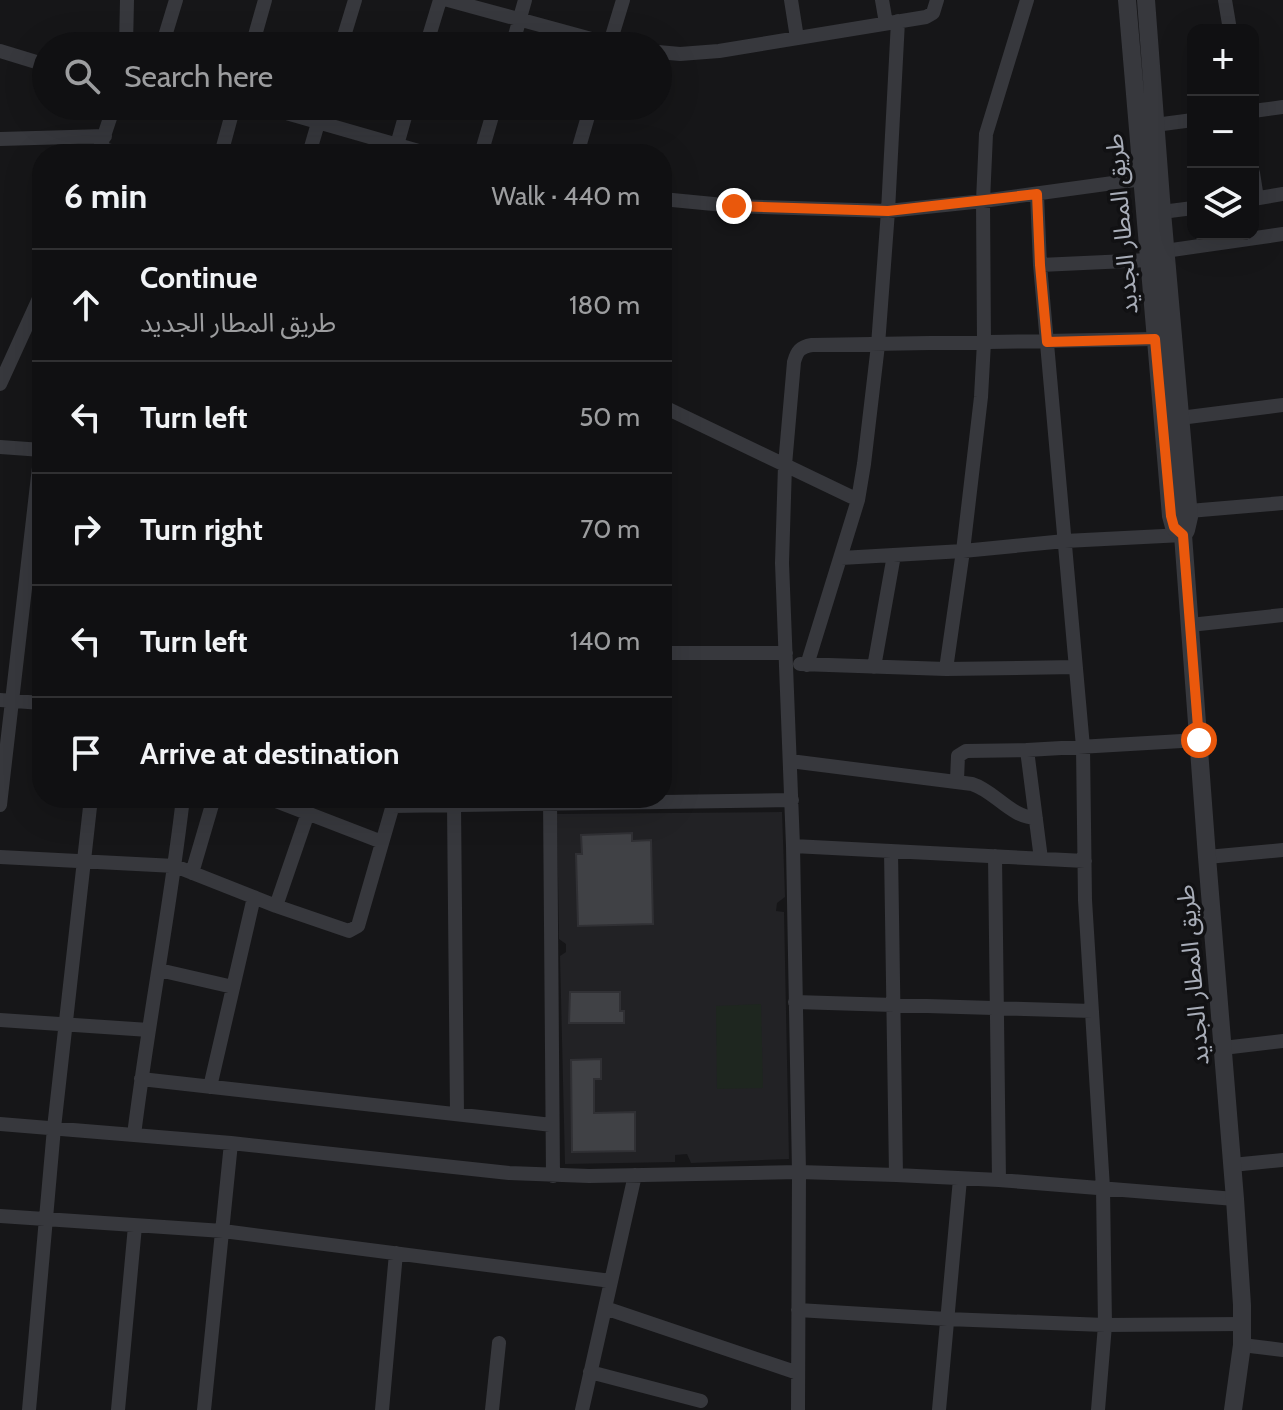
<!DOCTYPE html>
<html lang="en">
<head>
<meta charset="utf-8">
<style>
  body { margin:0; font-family:Cabin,"Noto Sans Arabic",sans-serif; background:#1e1e20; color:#f1f3f6 }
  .controls { position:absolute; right:24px; top:24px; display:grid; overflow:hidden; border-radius:16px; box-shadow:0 8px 32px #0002 }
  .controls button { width:72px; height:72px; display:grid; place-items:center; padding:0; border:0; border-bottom:2px solid #303032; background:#101012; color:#f1f3f6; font:40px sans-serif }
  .stop { position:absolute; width:24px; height:24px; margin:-18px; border:6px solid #ea580c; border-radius:50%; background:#fff }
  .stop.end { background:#ea580c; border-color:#fff; box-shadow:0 2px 8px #0008 }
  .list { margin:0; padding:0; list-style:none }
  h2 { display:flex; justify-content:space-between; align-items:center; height:104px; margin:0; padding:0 32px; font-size:34px }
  h2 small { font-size:26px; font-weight:400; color:#9c9d9f }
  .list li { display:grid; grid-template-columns:52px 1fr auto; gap:24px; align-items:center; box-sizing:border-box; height:112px; padding:0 32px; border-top:2px solid #303032 }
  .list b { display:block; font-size:30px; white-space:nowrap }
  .list p { margin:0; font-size:26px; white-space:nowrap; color:#9c9d9f }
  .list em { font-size:26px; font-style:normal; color:#9c9d9f }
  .icon { flex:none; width:44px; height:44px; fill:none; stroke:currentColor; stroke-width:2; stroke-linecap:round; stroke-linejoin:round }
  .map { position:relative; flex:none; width:1283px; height:1410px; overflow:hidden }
  .search { position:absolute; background:#101012; box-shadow:0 8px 32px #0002; left:32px; top:32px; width:640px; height:88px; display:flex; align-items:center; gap:20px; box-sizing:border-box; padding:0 28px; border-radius:44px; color:#9c9d9f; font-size:30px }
  .panel { position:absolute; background:#101012; box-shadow:0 8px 32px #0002; left:32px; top:144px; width:640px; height:664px; border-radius:32px }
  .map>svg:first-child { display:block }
  .built { fill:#222225 }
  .green { fill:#1e261f }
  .building { fill:#404145; stroke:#303034; stroke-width:2 }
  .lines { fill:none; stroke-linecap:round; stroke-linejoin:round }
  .minor { stroke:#37383d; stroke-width:14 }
  .tertiary { stroke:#37383d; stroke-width:18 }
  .route { stroke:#ea580c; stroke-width:10 }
  .labels { text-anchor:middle; stroke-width:7; stroke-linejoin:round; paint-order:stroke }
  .street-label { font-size:24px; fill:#a8adb8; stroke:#111113 }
</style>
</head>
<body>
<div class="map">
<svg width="1283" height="1410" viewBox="0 0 1283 1410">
  <rect width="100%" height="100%" fill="#161618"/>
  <path class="built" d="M782,812L785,897L777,903L776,911L784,912L789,1159L691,1163L687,1154L675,1155V1162L565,1164L560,956L566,952V944L559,939L557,814Z"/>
  <path class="green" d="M761,1004L763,1088L717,1089L716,1006Z"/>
  <path class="building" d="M632,833V841L651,840L653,924L578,926L576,854H582L581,835Z
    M570,992H620V1011H624V1023H569Z
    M601,1059V1079H594V1113L635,1112V1151L572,1152L571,1060Z"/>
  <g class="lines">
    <path class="minor" d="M448,0L617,46
      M791,0L797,38
      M882,0L886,23
      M1225,0L1230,30
      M126,46L127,0
      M162,46L176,0
      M252,46L265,0
      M341,46L355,0
      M426,46L440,0
      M512,46L525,0
      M609,46L623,0
      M0,51L46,65
      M658,52L680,54L719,51L926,17L933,13L937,0
      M262,106L429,154
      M1253,111L1283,107
      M1155,125L1193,120
      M0,139L105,136
      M100,148L122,154
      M395,152L408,106
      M98,154L114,106
      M221,154L234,106
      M309,154L323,106
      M481,154L495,106
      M577,154L591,106
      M1253,173L1257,198
      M1037,194L1040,265L1083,747L1085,900L1103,1188L1105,1325L1098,1410
      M662,199L734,206L888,211L983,201L1142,179
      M1253,199L1283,194
      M1162,212L1193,208
      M1165,251L1283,234
      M1040,265L1149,260
      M0,384L42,292
      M662,406L858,500
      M1180,418L1283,405
      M0,447L42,450
      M1189,511L1283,503
      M841,558L963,551L1065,541L1183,535
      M1190,625L1283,615
      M662,653H786
      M800,664L946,669L1076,667
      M807,665L858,500L864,464L878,345L888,211L898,21
      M874,667L894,555
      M946,669L963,551L981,397L984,342L983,201L986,134L1027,0
      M0,700L42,703
      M1027,750L1041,859
      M790,761L972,784C995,791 1010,817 1036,818
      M957,780L958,756L966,751L1027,750L1199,740
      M268,798L382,842
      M550,798L553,1176
      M0,805L41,450
      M454,805L457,1114
      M392,806L792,800
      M793,846L1085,861
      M891,851L896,1175
      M995,856L999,1180
      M0,857L175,866L276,906L349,931L358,926L395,798
      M1207,857L1283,850
      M192,873L214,798
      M276,906L308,813
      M159,970L233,987
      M795,1002L1092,1011
      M0,1020L149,1030
      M1223,1048L1283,1041
      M141,1079L552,1125
      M210,1087L254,897
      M0,1124L231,1143L509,1173L589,1176L799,1172L896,1175L999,1180L1235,1199
      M134,1135C148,1022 170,911 183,798
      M1232,1165L1283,1160
      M0,1216L223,1231L611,1281
      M605,1308L798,1373
      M798,1310L947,1319L1105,1325L1242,1324
      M1242,1345L1283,1350
      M590,1372L701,1401
      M29,1410L54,1128L91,798
      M118,1410L135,1226
      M204,1410L231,1143
      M382,1410L396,1253
      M492,1410L499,1343
      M582,1410L635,1175
      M798,1410L799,1172L793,846L782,563L785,465L794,362C797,351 800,347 812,345L1155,339
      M939,1410L960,1179"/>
    <path class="tertiary" d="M1127,0L1171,516L1174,527L1183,535
      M1146,0L1162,212L1189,517L1186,530L1183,535L1207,857L1235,1199L1242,1305V1345L1233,1410"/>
  </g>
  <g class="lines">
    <path class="route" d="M734,206L888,211L1037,194L1040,265L1047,342L1155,339L1171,516L1174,527L1183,535L1199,740"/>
  </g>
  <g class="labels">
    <g class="street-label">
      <text transform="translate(1122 224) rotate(-95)" y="8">طريق المطار الجديد</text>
      <text transform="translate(1193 975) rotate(-95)" y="8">طريق المطار الجديد</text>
    </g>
  </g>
</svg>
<div class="controls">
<button>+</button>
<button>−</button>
<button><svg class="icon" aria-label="layers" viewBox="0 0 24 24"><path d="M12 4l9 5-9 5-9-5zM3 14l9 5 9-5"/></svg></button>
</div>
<div class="stop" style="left:1199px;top:740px"></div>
<div class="stop end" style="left:734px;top:206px"></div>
<div class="search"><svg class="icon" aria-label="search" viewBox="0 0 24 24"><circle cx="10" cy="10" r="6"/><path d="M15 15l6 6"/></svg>Search here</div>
<section class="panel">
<h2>6 min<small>Walk · 440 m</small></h2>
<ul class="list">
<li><svg class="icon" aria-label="ahead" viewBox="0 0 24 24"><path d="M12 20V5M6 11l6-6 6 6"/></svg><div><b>Continue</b><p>طريق المطار الجديد</p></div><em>180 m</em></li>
<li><svg class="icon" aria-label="left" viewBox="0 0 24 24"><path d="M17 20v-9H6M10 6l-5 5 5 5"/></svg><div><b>Turn left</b></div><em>50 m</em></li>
<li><svg class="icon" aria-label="right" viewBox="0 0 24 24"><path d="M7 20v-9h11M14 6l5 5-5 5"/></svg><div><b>Turn right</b></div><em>70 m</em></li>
<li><svg class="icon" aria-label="left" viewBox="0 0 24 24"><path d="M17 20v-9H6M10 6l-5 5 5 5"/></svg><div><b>Turn left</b></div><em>140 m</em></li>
<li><svg class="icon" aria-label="arrive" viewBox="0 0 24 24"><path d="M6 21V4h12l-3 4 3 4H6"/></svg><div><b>Arrive at destination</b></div></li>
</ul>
</section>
</div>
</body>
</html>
